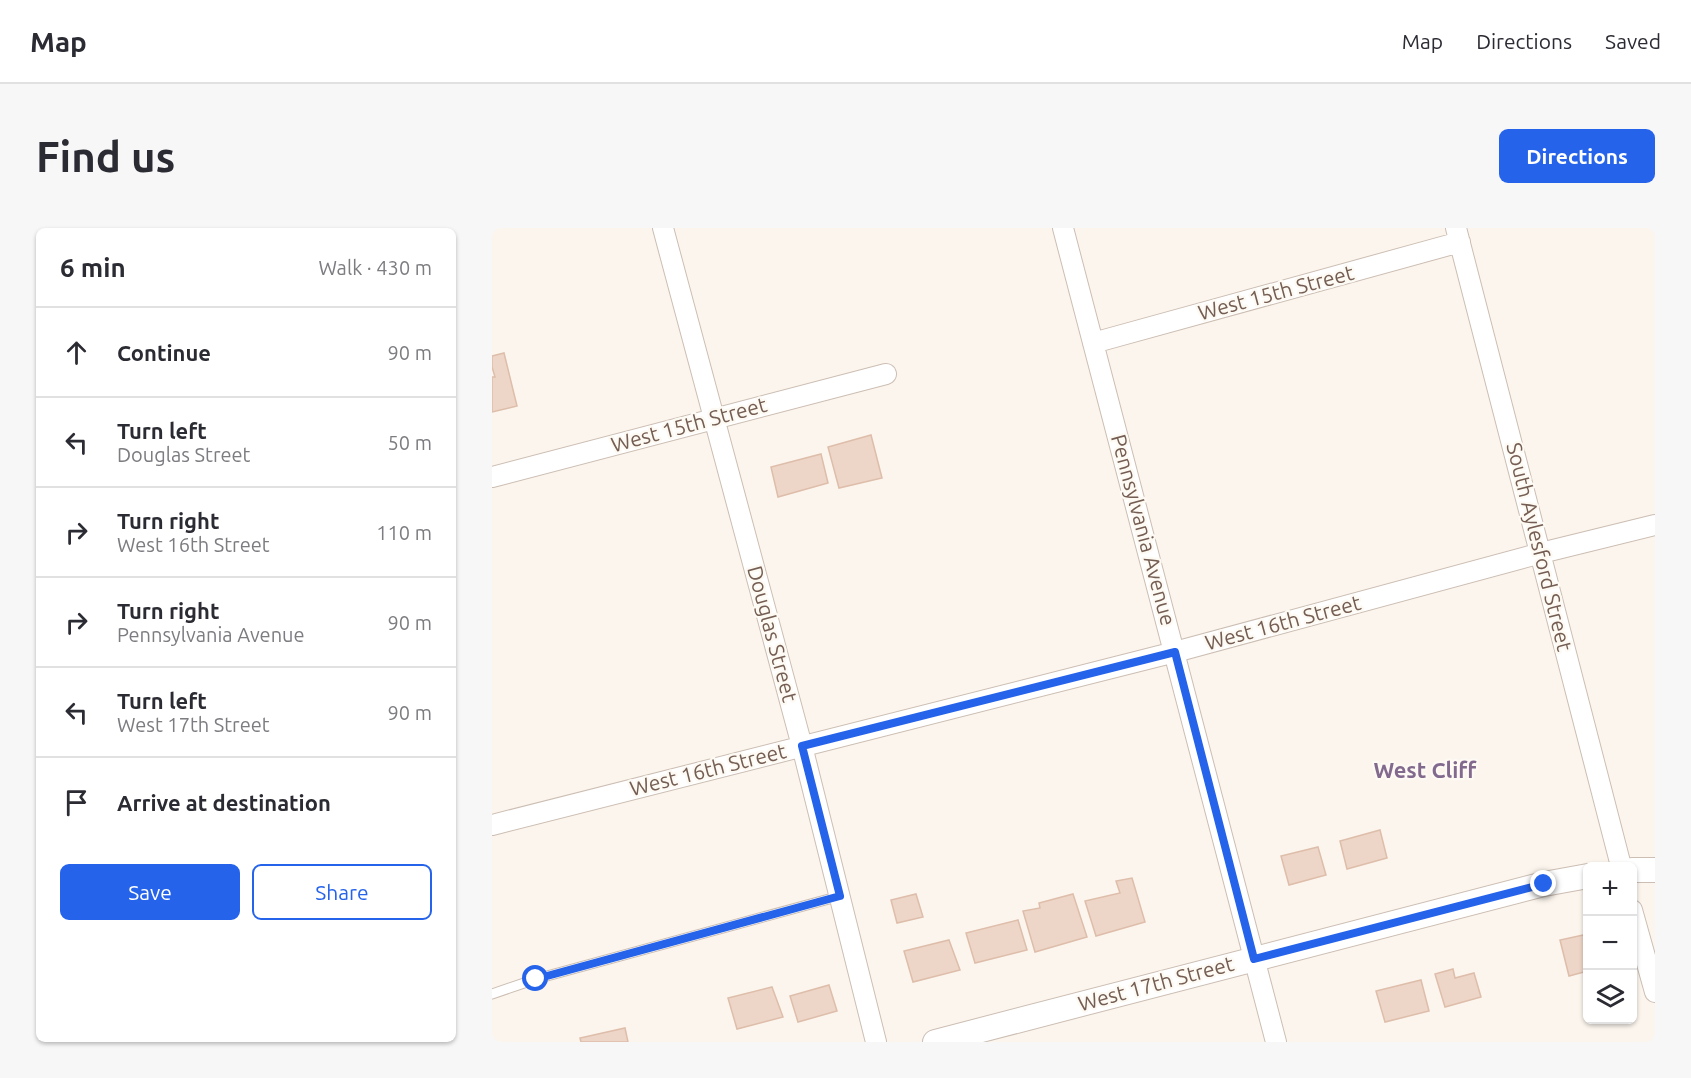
<!DOCTYPE html>
<html lang="en">
<head>
<meta charset="utf-8">
<style>
  body { margin:0; font-family:Ubuntu,sans-serif; background:#f7f7f7; color:#2b2b33 }
  .controls { position:absolute; right:18px; bottom:18px; display:grid; overflow:hidden; border-radius:9px; box-shadow:0 2px 4px #0004 }
  .controls button { width:54px; height:54px; display:grid; place-items:center; padding:0; border:0; border-bottom:2px solid #e1e1e2; background:#fff; color:#2b2b33; font:30px sans-serif }
  .stop { position:absolute; width:18px; height:18px; margin:-14px; border:4px solid #2563eb; border-radius:50%; background:#fff }
  .stop.end { background:#2563eb; border-color:#fff; box-shadow:0 2px 6px #0008 }
  .list { margin:0; padding:0; list-style:none }
  h2 { display:flex; justify-content:space-between; align-items:center; height:78px; margin:0; padding:0 24px; font-size:26px }
  h2 small { font-size:20px; font-weight:400; color:#7c7c81 }
  .list li { display:grid; grid-template-columns:39px 1fr auto; gap:18px; align-items:center; box-sizing:border-box; height:90px; padding:0 24px; border-top:2px solid #e1e1e2 }
  .list b { display:block; font-size:22px; white-space:nowrap }
  .list p { margin:0; font-size:20px; white-space:nowrap; color:#7c7c81 }
  .list em { font-size:20px; font-style:normal; color:#7c7c81 }
  .actions { display:flex; gap:12px; padding:18px 24px }
  .actions a { flex:1; padding:14px 0; border:2px solid #2563eb; border-radius:9px; text-align:center; font-size:21px; color:#2563eb }
  .actions .main { background:#2563eb; color:#fff }
  .icon { flex:none; width:33px; height:33px; fill:none; stroke:currentColor; stroke-width:2; stroke-linecap:round; stroke-linejoin:round }
  .map { position:relative; flex:none; width:1163px; height:814px; overflow:hidden; border-radius:9px }
  header { display:flex; align-items:center; gap:36px; box-sizing:border-box; height:84px; padding:0 30px; background:#fff; border-bottom:2px solid #e1e1e2 }
  header strong { font-size:28px }
  nav { display:flex; gap:33px; margin-inline-start:auto; font-size:21px }
  .intro { display:flex; align-items:center; justify-content:space-between; box-sizing:border-box; height:144px; padding:0 36px }
  h1 { margin:0; font-size:42px }
  .button { padding:15px 27px; border-radius:9px; background:#2563eb; color:#fff; font-size:21px; font-weight:700 }
  main { display:flex; gap:36px; padding:0 36px }
  aside { flex:1; background:#fff; border-radius:9px; box-shadow:0 2px 4px #0004 }
  .map>svg:first-child { display:block }
  .building { fill:#edd6c7; stroke:#debdaa; stroke-width:1.5 }
  .lines { fill:none; stroke-linecap:round; stroke-linejoin:round }
  .service-casing { stroke:#ccbeb3; stroke-width:11 }
  .minor-casing { stroke:#ccbeb3; stroke-width:22 }
  .tertiary-casing { stroke:#ccbeb3; stroke-width:26 }
  .service { stroke:#fff; stroke-width:9 }
  .minor { stroke:#fff; stroke-width:20 }
  .tertiary { stroke:#fff; stroke-width:24 }
  .route { stroke:#2563eb; stroke-width:8 }
  .labels { text-anchor:middle; stroke-width:4.5; stroke-linejoin:round; paint-order:stroke }
  .street-label { font-size:21px; fill:#745d52; stroke:#fdf9f3 }
  .neighbourhood-label { font-size:22px; font-weight:bold; fill:#826a8e; stroke:#fdf9f3 }
</style>
</head>
<body>
<header>
<strong>Map</strong>
<nav><a>Map</a><a>Directions</a><a>Saved</a></nav>
</header>
<div class="intro"><h1>Find us</h1><a class="button">Directions</a></div>
<main>
<aside>
<h2>6 min<small>Walk · 430 m</small></h2>
<ul class="list">
<li><svg class="icon" aria-label="ahead" viewBox="0 0 24 24"><path d="M12 20V5M6 11l6-6 6 6"/></svg><div><b>Continue</b></div><em>90 m</em></li>
<li><svg class="icon" aria-label="left" viewBox="0 0 24 24"><path d="M17 20v-9H6M10 6l-5 5 5 5"/></svg><div><b>Turn left</b><p>Douglas Street</p></div><em>50 m</em></li>
<li><svg class="icon" aria-label="right" viewBox="0 0 24 24"><path d="M7 20v-9h11M14 6l5 5-5 5"/></svg><div><b>Turn right</b><p>West 16th Street</p></div><em>110 m</em></li>
<li><svg class="icon" aria-label="right" viewBox="0 0 24 24"><path d="M7 20v-9h11M14 6l5 5-5 5"/></svg><div><b>Turn right</b><p>Pennsylvania Avenue</p></div><em>90 m</em></li>
<li><svg class="icon" aria-label="left" viewBox="0 0 24 24"><path d="M17 20v-9H6M10 6l-5 5 5 5"/></svg><div><b>Turn left</b><p>West 17th Street</p></div><em>90 m</em></li>
<li><svg class="icon" aria-label="arrive" viewBox="0 0 24 24"><path d="M6 21V4h12l-3 4 3 4H6"/></svg><div><b>Arrive at destination</b></div></li>
</ul>
<div class="actions"><a class="main">Save</a><a>Share</a></div>
</aside>
<div class="map">
<svg width="1163" height="814" viewBox="0 0 1163 814">
  <rect width="100%" height="100%" fill="#fbf5ed"/>
  <path class="building" d="M12,125L25,178L0,184V149H3L0,139V128Z
    M379,207L390,250L347,260L336,219Z
    M329,226L336,255L286,269L279,239Z
    M888,602L895,630L855,641L848,613Z
    M826,619L834,647L797,657L789,628Z
    M640,650L653,694L604,708L593,673L628,665L624,653Z
    M424,666L431,689L405,695L399,672Z
    M581,666L595,709L543,724L531,683L548,680L547,675Z
    M526,692L535,722L483,735L474,705Z
    M1096,706V743L1077,748L1068,712Z
    M457,712L468,742L421,754L412,723Z
    M961,741L963,750L982,745L989,769L953,779L943,746Z
    M929,752L937,783L893,794L884,763Z
    M337,757L345,783L306,794L298,768Z
    M280,759L291,789L245,801L236,770Z
    M133,800L136,814H89L88,810Z"/>
  <g class="lines">
    <defs>
      <path id="service" d="M0,766L44,751L348,668"/>
      <path id="minor" d="M171,0L310,518L384,814
        M571,0L784,814
        M964,0L1129,638
        M601,115L968,14
        M0,249L394,146
        M0,597L683,424L1049,325L1163,297
        M1140,682L1163,764"/>
      <path id="tertiary" d="M1140,642H1163
        M443,814L1052,656L1096,648"/>
    </defs>
    <use href="#service" class="service-casing"/>
    <use href="#minor" class="minor-casing"/>
    <use href="#tertiary" class="tertiary-casing"/>
    <use href="#service" class="service"/>
    <use href="#minor" class="minor"/>
    <use href="#tertiary" class="tertiary"/>
  </g>
  <g class="lines">
    <path class="route" d="M44,751L348,668L310,518L683,424L762,731L1052,656"/>
  </g>
  <g class="labels">
    <g class="street-label">
      <text transform="translate(784 65) rotate(-15)" y="7">West 15th Street</text>
      <text transform="translate(197 197) rotate(-15)" y="7">West 15th Street</text>
      <text transform="translate(651 302) rotate(75)" y="7">Pennsylvania Avenue</text>
      <text transform="translate(1047 319) rotate(76)" y="7">South Aylesford Street</text>
      <text transform="translate(791 395) rotate(-15)" y="7">West 16th Street</text>
      <text transform="translate(280 406) rotate(75)" y="7">Douglas Street</text>
      <text transform="translate(216 542) rotate(-14)" y="7">West 16th Street</text>
      <text transform="translate(664 756) rotate(-15)" y="7">West 17th Street</text>
    </g>
    <g class="neighbourhood-label">
      <text x="933" y="550">West Cliff</text>
    </g>
  </g>
</svg>
<div class="controls">
<button>+</button>
<button>−</button>
<button><svg class="icon" aria-label="layers" viewBox="0 0 24 24"><path d="M12 4l9 5-9 5-9-5zM3 14l9 5 9-5"/></svg></button>
</div>
<div class="stop" style="left:44px;top:751px"></div>
<div class="stop end" style="left:1052px;top:656px"></div>
</div>
</main>
</body>
</html>
